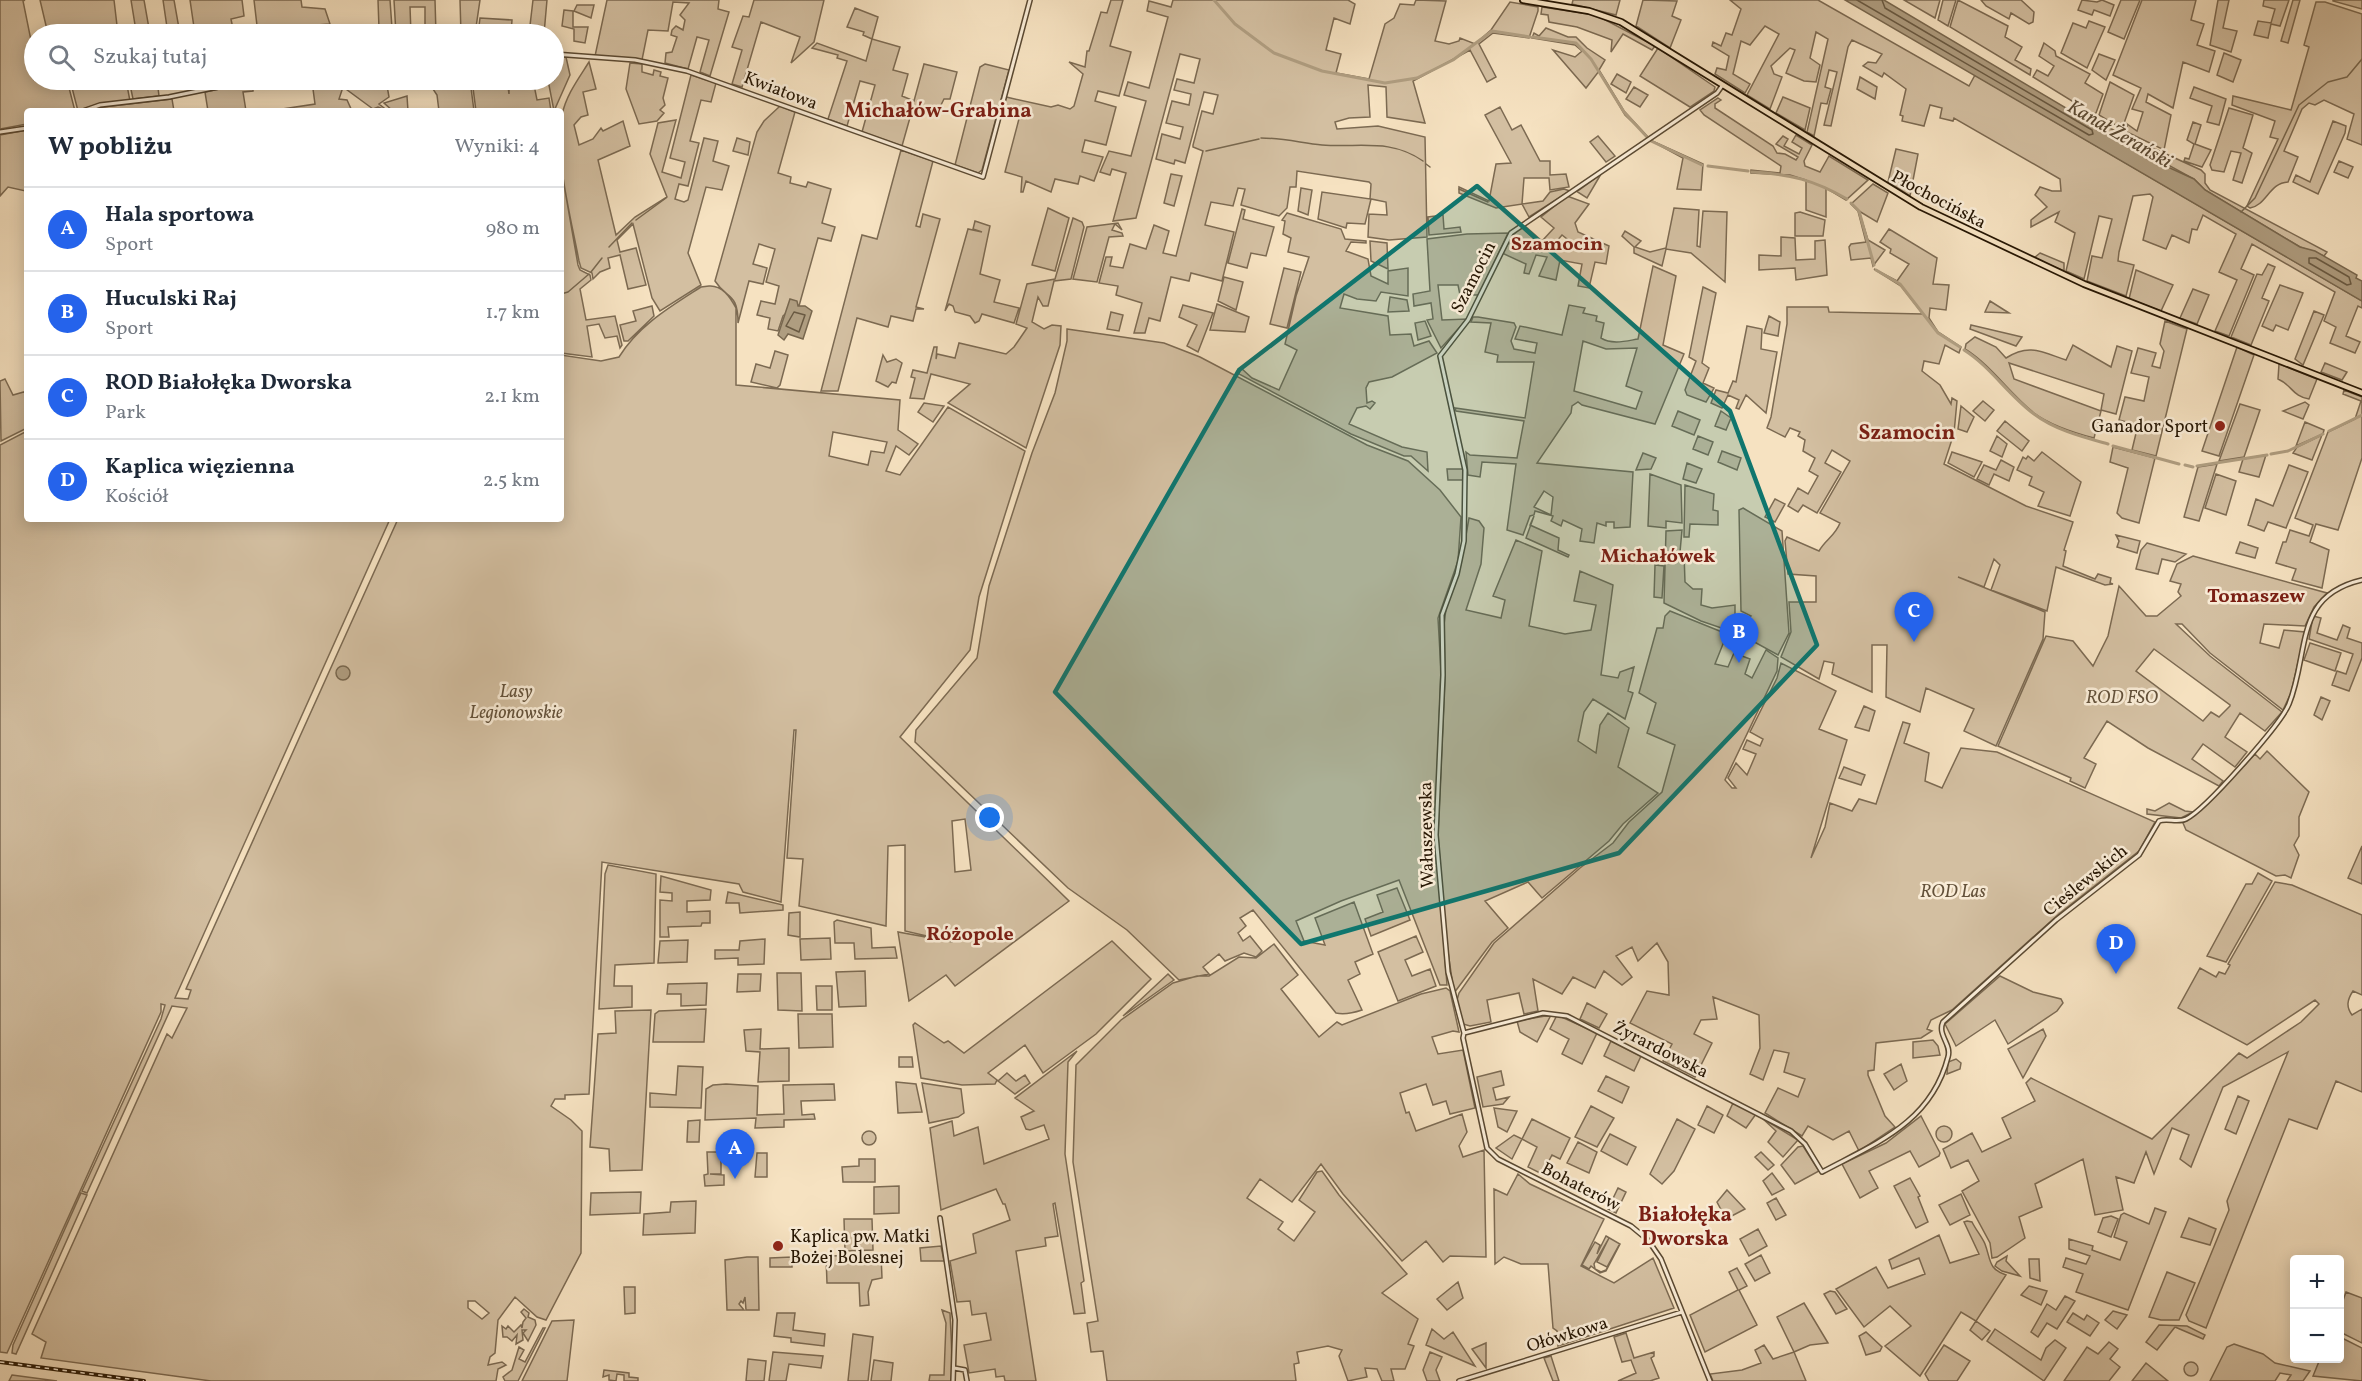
<!DOCTYPE html>
<html lang="pl">
<head>
<meta charset="utf-8">
<style>
  body { margin:0; font-family:Vollkorn,serif; background:#f2f2f3; color:#1f2937 }
  .controls { position:absolute; right:18px; bottom:18px; display:grid; overflow:hidden; border-radius:6px; box-shadow:0 3px 15px #0003 }
  .controls button { width:54px; height:54px; display:grid; place-items:center; padding:0; border:0; border-bottom:2px solid #e0e1e3; background:#fff; color:#1f2937; font:30px sans-serif }
  .you { position:absolute; left:990px; top:818px; width:21px; height:21px; margin:-15px; border:4px solid #fff; border-radius:50%; background:#1a73e8; box-shadow:0 0 0 9px #1a73e833 }
  .badge { display:grid; place-items:center; width:39px; height:39px; border-radius:50%; background:#2563eb; color:#fff; font-size:20px; font-weight:700 }
  .pin { position:absolute; translate:-50% -50px; filter:drop-shadow(0 2px 3px #0008) }
  .pin::after { content:''; position:absolute; top:32px; width:21px; height:18px; background:inherit; clip-path:polygon(0 0,100% 0,50% 100%) }
  .list { margin:0; padding:0; list-style:none }
  h2 { display:flex; justify-content:space-between; align-items:center; height:78px; margin:0; padding:0 24px; font-size:26px }
  h2 small { font-size:20px; font-weight:400; color:#747a83 }
  .list li { display:grid; grid-template-columns:39px 1fr auto; gap:18px; align-items:center; box-sizing:border-box; height:84px; padding:0 24px; border-top:2px solid #e0e1e3 }
  .list b { display:block; font-size:22px; white-space:nowrap }
  .list p { margin:0; font-size:20px; white-space:nowrap; color:#747a83 }
  .list em { font-size:20px; font-style:normal; color:#747a83 }
  .icon { flex:none; width:33px; height:33px; fill:none; stroke:currentColor; stroke-width:2; stroke-linecap:round; stroke-linejoin:round }
  .map { position:relative; flex:none; width:2362px; height:1381px; overflow:hidden }
  .search { position:absolute; background:#fff; box-shadow:0 3px 15px #0003; left:24px; top:24px; width:540px; height:66px; display:flex; align-items:center; gap:15px; box-sizing:border-box; padding:0 21px; border-radius:33px; color:#747a83; font-size:22px }
  .panel { position:absolute; background:#fff; box-shadow:0 3px 15px #0003; left:24px; top:108px; width:540px; height:414px; border-radius:6px }
  .map>svg:first-child { display:block }
  .green { fill:#d3bfa1; stroke:#7c6a52; stroke-width:1.5; fill-rule:evenodd }
  .water { fill:#af9d80; stroke:#78674e; stroke-width:1.5 }
  .lines { fill:none; stroke-linecap:round; stroke-linejoin:round }
  .shore { stroke:#6a5a42; stroke-width:1.5 }
  .stream { stroke:#78674e; stroke-width:1.5 }
  .canal { stroke:#af9d80; stroke-width:3 }
  .minor-casing { stroke:#5a4932; stroke-width:6 }
  .major-casing { stroke:#261603; stroke-width:8 }
  .minor { stroke:#f9ecd7; stroke-width:3 }
  .major { stroke:#f6e2c1; stroke-width:4.5 }
  .rail-casing { stroke:#261603; stroke-width:4 }
  .rail { stroke:#f9ecd7; stroke-width:1.5; stroke-dasharray:4.5; stroke-linecap:butt }
  .marked { fill:#0f766e; fill-opacity:0.2; stroke:#0f766e; stroke-width:4.5; stroke-linejoin:round }
  .poi-dot { fill:#8f2418; stroke:#f9ecd7; stroke-width:2 }
  .labels { text-anchor:middle; stroke-width:5; stroke-linejoin:round; paint-order:stroke }
  .street-label { font-size:18px; fill:#261603; stroke:#f9ecd7 }
  .poi-label { font-size:18px; fill:#261603; stroke:#f9ecd7; text-anchor:end }
  .park-label { font-size:18px; font-style:italic; fill:#63513a; stroke:#f9ecd7 }
  .water-label { font-size:20px; font-style:italic; fill:#5d4c35; stroke:#f9ecd7 }
  .neighbourhood-label { font-size:20px; font-weight:bold; fill:#7a1f14; stroke:#f9ecd7 }
  .quarter-label { font-size:21px; font-weight:bold; fill:#7a1f14; stroke:#f9ecd7 }
</style>
</head>
<body>
<div class="map">
<svg width="2362" height="1381" viewBox="0 0 2362 1381">
  <rect width="100%" height="100%" fill="#f6e2c1"/>
  <filter id="stains"><feTurbulence type="fractalNoise" baseFrequency=".00333" numOctaves="4"/><feColorMatrix values="0 0 0 0 .2 0 0 0 0 .09 0 0 0 0 .02 0 0 0 .5 -.17"/></filter>
  <radialGradient id="worn" r=".72"><stop offset=".6" stop-color="#630" stop-opacity="0"/><stop offset="1" stop-color="#630" stop-opacity=".3"/></radialGradient>
  <path class="green" d="M0,0H25L23,1L34,55V80H67L75,111H27V124L0,129Z
    M40,0H114L118,34H48Z
    M131,0H144L150,34H124L136,31Z
    M163,0H174L180,34H168Z
    M190,0H242L244,16L231,19L234,34H195Z
    M254,0H301L302,7L325,9L330,24L304,26L305,34H258Z
    M378,0H390L392,28L379,29Z
    M394,0H435L436,34H425V7H410L411,34H396Z
    M460,0H480L475,34H461Z
    M533,0H547L544,34H529Z
    M607,0H719L718,9L729,12L710,76L700,72L709,40L697,37L688,69L665,63L666,53L672,52L677,37L671,35L672,30L676,26L683,30L685,20L680,15L689,3L673,2L668,31L648,30L642,60L595,56Z
    M754,0H824L814,42L791,63L800,37L761,22L742,87L732,84L742,50L732,47L743,16L749,17Z
    M1111,0H1123L1110,46L1131,52L1119,96L1098,91L1095,101L1116,107L1106,145L1085,140L1082,152L1103,157L1094,181L1080,176L1078,184L1055,179L1051,192L1026,181L1023,192H1021L1022,177L1005,172L1020,115L1003,109L1006,97L1051,107L1058,105L1070,109L1074,106L1083,74L1069,62L1085,67L1087,51H1089L1101,12L1107,13Z
    M1173,0H1348L1355,4L1350,24L1334,18L1326,50L1341,54L1336,73L1369,79L1385,24L1394,18L1400,4L1414,5L1416,0L1446,1L1435,41L1449,44L1459,41L1460,38L1475,44L1491,30L1510,2L1538,7V11L1529,38L1493,33L1479,44L1496,77L1487,82L1470,50L1413,81L1425,123L1387,117L1386,87L1368,85L1370,117L1349,118L1335,122L1337,129L1378,126L1425,137L1427,237L1389,240L1368,237L1369,214L1387,215L1386,202L1371,199L1365,224L1347,223L1346,228L1318,219L1322,192L1370,199L1371,184L1369,182L1297,171L1296,187H1290L1287,208L1279,216L1241,205L1245,189L1238,188L1233,206L1211,202L1205,225L1234,232L1222,281L1191,273L1189,281L1171,277L1160,321L1149,318L1145,333H1134L1142,303L1116,295L1118,286L1099,283L1106,257H1112L1110,266L1123,268L1130,244L1146,249L1154,225L1169,231L1163,253L1176,256L1203,151L1193,147V145L1202,111L1213,114L1218,95L1204,92L1185,163L1175,160L1174,164L1156,159L1162,134L1180,139L1183,127L1166,123L1172,101L1189,105L1191,94L1174,90L1177,79L1194,83L1200,59L1180,54L1136,218L1113,221L1126,173L1112,169L1110,175L1100,172L1109,151L1131,156L1146,101L1124,95L1128,82L1149,88L1168,17L1147,11L1149,1L1171,7Z
    M1573,0H1620L1616,15L1572,4Z
    M1643,0L1677,1L1672,16L1681,20L1670,48L1636,26Z
    M1730,0H1818L1969,86L1975,75L2362,301V308L2358,306L2346,336L2360,342L2355,353L2330,343L2336,327L2324,321L2335,292L2252,244L2241,269L2254,275L2229,336L2215,331L2237,280L2219,272L2236,234L2203,215L2197,230L2192,229L2189,243L2172,235L2166,249L2143,240L2153,197L2150,194L2133,196L2119,252L2118,261L2134,265L2126,296L2087,281L2092,256L2102,258L2112,219L2099,216L2084,279L2066,271L2075,233L2055,222L2059,212L2031,227V220L2047,207L2035,195L2040,187L2052,191H2061L2060,179L1954,118L1953,121L1940,118L1942,108L1930,105L1924,126L1902,121L1903,116L1900,115L1906,89L1884,73L1882,77L1863,66L1868,62L1876,63L1882,54L1852,40L1848,47L1831,126L1824,125L1837,72L1829,70L1825,87L1831,89L1827,104L1821,103L1814,136L1807,132L1828,39L1816,32L1810,58L1820,65L1816,82L1804,81L1786,73L1795,50L1790,48L1771,66L1774,74L1782,77L1770,109L1747,95L1779,34L1765,26L1750,45L1741,41L1733,74L1750,84L1745,93L1715,74L1717,68L1726,70L1729,56L1712,46L1713,42L1721,46L1726,33L1732,35L1741,9Z
    M1904,0H1940L1935,18Z
    M1943,0H1956L1948,26L1938,20Z
    M1958,0L2008,26L2005,37L2022,47L2015,60L2031,69L2030,75L1950,27Z
    M1981,0H2021L2034,12L2033,22L2029,24L2011,13L2009,19L1986,6Z
    M2082,0L2097,2L2102,0L2114,5L2110,16L2094,10L2092,15L2078,10Z
    M2121,0H2140L2124,39L2108,32Z
    M2142,0H2196L2191,20L2204,24L2197,45L2215,51L2209,72L2183,62L2173,108L2148,94L2146,102L2171,115L2164,150L2127,132V124L2137,131L2143,112L2132,109L2141,88L2113,75Z
    M2218,0H2229L2223,28L2237,31L2231,52L2210,45Z
    M2264,0H2289L2280,26L2271,24L2268,38L2254,35L2258,21L2271,23L2275,9L2263,6Z
    M2293,0H2300L2288,43L2281,41Z
    M2333,0H2362V9L2333,1Z
    M2316,2H2325L2362,14V145L2347,139L2354,114L2324,100L2315,105L2309,103L2302,109L2284,151L2298,157L2288,182C2269,183 2267,205 2250,208L2247,206L2278,139L2270,137L2275,121L2232,105L2233,96L2291,110L2309,47L2304,45Z
    M577,5H594L591,18L574,11Z
    M1542,7L1596,15L1655,46L1652,50L1623,34L1611,52L1612,40L1577,27L1549,22L1548,15L1541,14Z
    M855,8L878,17L872,39L900,47L893,70L908,74L902,96L914,101L924,64L957,72L950,99H944L940,107L930,111L913,107L902,146L862,132L875,85L860,81L847,126L828,119L847,61L837,58L838,55L812,48L817,43L866,61L872,39L863,35L864,32L847,27Z
    M564,10L573,11V27H588L585,43L574,41V29L562,26Z
    M480,18L512,20L511,34H478Z
    M2089,21L2105,27L2087,68L2061,53L2073,23L2086,28Z
    M1546,28L1568,37H1576L1587,48L1605,60L1599,70L1624,111L1648,137L1625,115L1599,71L1586,88L1553,50L1575,57L1582,51L1575,45L1532,38L1534,33L1539,36Z
    M2044,43L2055,51L2056,56L2090,74L2085,83L2103,94L2096,113L2093,114L2033,77L2037,70L2048,76L2054,66L2039,56Z
    M1658,48L1715,87L1714,91L1690,107L1640,76Z
    M2224,53L2241,60L2233,82L2217,75Z
    M2099,54L2115,60L2106,80L2092,70Z
    M554,57H566L570,75L554,111L548,80H554Z
    M589,62L596,89L583,92L588,115L581,117L574,125L579,145L593,139L601,128L603,131L623,121L630,146L598,160L616,235L635,217L667,197L650,154L658,123L676,120L662,172L681,178L685,162L670,158L691,75L716,83L711,102L701,100L690,141L699,143L688,186L679,184L675,199L684,202L688,200L704,138L718,141L713,161L729,166L722,190L706,187L688,253L701,285L660,311L652,298L633,224L617,240L620,252L636,248L646,285L628,289L620,255L608,258L610,268L600,272L593,279L592,273L581,268L579,261C572,223 553,150 562,115C566,95 579,78 589,62Z
    M630,63L642,64V72L653,75L654,70L661,72L660,76L668,78L663,98L665,105L660,110L664,113L657,121L639,124L626,89Z
    M985,64L1009,70L982,170L978,173L955,165L980,67Z
    M1617,74L1631,82L1626,93L1611,84Z
    M1860,77L1877,87L1875,99L1857,89Z
    M70,80H126L130,101L98,104L78,111Z
    M129,80H157L159,96L133,99Z
    M202,80H222L223,85L204,89Z
    M342,80H386L389,97L379,104L388,111L378,107L373,109L343,87L339,99L347,100L352,111H269L315,104L313,89Z
    M427,80H470L474,111H439L437,95Z
    M472,80H507L509,94V80H533L537,100L549,98L551,111H476Z
    M253,82V91L243,92L246,111H208L205,92Z
    M2110,82L2134,95L2122,129L2099,115Z
    M1634,87L1648,95L1640,107L1626,99Z
    M2194,87L2226,99L2219,125L2207,122L2212,106L2190,98Z
    M407,96L408,111H393L384,103Z
    M1783,97L1810,108L1805,130L1776,113Z
    M1718,98L1721,100L1715,104V108L1773,146L1777,153L1785,154L1796,160L1798,157L1776,144L1783,136L1788,139L1784,146L1799,154L1802,148L1792,142L1796,135L1812,145L1804,161L1805,166L1820,172L1829,156L1868,180L1846,200L1826,188V217L1806,210V180L1790,175L1751,173V170L1780,173L1781,166L1704,115L1700,110Z
    M172,99L174,111H90L103,107Z
    M780,106L795,112L778,173L791,177L790,183L806,187L808,182L831,189L822,223L835,227L831,241L818,238L799,306L797,304L783,316L778,331L768,329L770,318L757,315L761,301L775,304L779,286L766,282L775,249L759,244L753,264L767,268L763,284L749,281L738,323C738,292 727,300 715,281L757,132L764,121Z
    M1500,107L1512,130L1521,125L1540,161H1550V175L1566,174L1569,187L1550,190L1549,178H1524L1522,204L1543,201L1550,192L1564,189L1570,191L1529,217L1522,204L1496,208L1459,193V187L1489,201L1496,164L1511,163L1485,115Z
    M2229,108L2253,115L2243,148L2252,153L2242,183L2233,180L2241,153L2231,151L2224,172L2212,170L2210,165Z
    M2333,121L2346,126L2345,133L2318,194L2293,182L2296,175L2310,182Z
    M2193,122L2201,125L2195,144L2211,150L2202,167L2184,161L2185,158L2189,159L2194,144L2187,140Z
    M2107,127L2201,170L2205,174V183L2210,190L2327,252L2324,256L2300,247L2205,190L2194,179L2106,131Z
    M27,130V199L26,191L8,187L0,196V135Z
    M1598,136L1615,156L1606,162L1590,142Z
    M737,138L750,142L748,155L733,151Z
    M1650,140L1703,164L1701,190L1677,189L1683,158Z
    M1896,149L1918,154L1910,196L1888,182Z
    M901,150L933,161L916,226L920,227L923,214L940,219L916,307L924,309H916L913,321L891,316L888,327L857,318L838,391H821L862,235L877,239Z
    M2339,161L2353,167L2348,178L2334,172Z
    M561,167L578,265L580,270L590,275L591,280L580,289L586,320L615,316L622,345L620,348L617,336L605,338L599,324L587,326L592,357L561,353Z
    M1171,174L1182,176L1174,206L1164,203Z
    M1601,174L1587,198L1576,191L1579,190Z
    M1873,184L1888,193L1877,222L1859,211L1868,240L1885,250L1873,266L1871,258L1851,260L1849,247L1851,244L1866,242L1858,211L1851,204Z
    M1301,188L1312,190L1308,215L1298,211Z
    M1567,196L1589,204L1575,223L1578,232L1609,246L1606,264L1595,262L1589,288L1578,286L1582,264L1560,260L1556,280L1539,276L1547,257L1536,255L1529,274L1524,273L1526,264L1502,253L1514,234L1521,227L1540,244L1559,243L1566,251L1572,243L1562,235L1556,242L1542,243L1525,226L1542,241L1554,228L1541,217Z
    M1048,208L1069,218L1055,271L1032,265Z
    M1674,208L1699,210L1697,246L1700,247L1703,211L1727,212L1725,282L1691,253L1666,249L1662,266L1660,265L1634,253V247L1622,236L1625,231L1641,241L1635,247L1650,252L1666,248Z
    M1242,209L1245,210L1243,219L1274,227L1266,256L1251,253L1247,268L1228,263Z
    M1800,212L1825,220L1823,236H1795V213Z
    M1287,213L1341,229L1345,239L1366,241V243L1351,242L1346,251L1368,259L1371,276L1388,284V271L1408,268V296L1381,292L1376,301L1357,299L1344,294L1340,308L1388,316L1390,335L1411,334L1414,346L1429,341L1437,353L1392,377L1369,382L1366,388L1367,403L1372,401L1375,403L1370,409L1366,406L1357,408L1349,424L1402,447L1427,452L1428,471L1411,456H1404L1351,434L1239,374L1241,368L1252,378L1279,390L1297,350L1285,344L1296,296L1309,257L1288,252L1291,238L1283,234L1285,221L1282,220Z
    M1443,215L1444,229L1460,227L1461,232L1429,235L1428,217Z
    M1073,218L1082,222L1084,227L1071,279L1054,281L1048,306H1043L1038,297L1032,322L1044,329L1052,325L1061,326L1060,345L1026,448L948,403L970,384L931,374L924,399L910,398L915,378L911,377L913,370L927,373L934,347H937L936,359L937,354L955,358L959,343L1006,354L1014,347L1027,328L1016,324L1027,284L1055,279Z
    M975,221L990,226L980,274L1000,280L994,302L1019,308L1014,323L982,314L979,321L975,323L970,316L955,312L953,306L949,304L945,311L968,229L982,232L973,229Z
    M1118,223L1122,230L1115,224L1112,230L1122,233L1123,236L1109,237L1097,282L1073,279L1087,227Z
    M1889,229L1937,258L1933,284L1949,285L1946,310L1930,308L1929,318L1938,332L1961,347L1959,353L1945,345L1939,364L1924,361L1922,371L1940,385L1951,404L1952,398L1957,401L1954,433L1944,464L2026,506L2073,522L2064,550L2066,551L2063,566L2095,579L2098,574L2111,578L2110,583L2113,584L2105,585L2056,567L2047,611L1991,590L2000,565L1994,559L1984,587L1958,577L2045,612L2043,639L1996,746L1964,731L1974,709L1926,688L1920,712L1886,697L1887,645H1872V692L1832,674L1834,663L1824,661L1819,679L1781,657L1791,632L1789,602H1816V576L1788,574L1785,541L1787,537L1819,551C1826,539 1835,536 1840,523L1820,513L1850,461L1832,450L1825,463L1841,472L1817,513L1803,505L1798,512L1788,506L1798,488L1808,494L1818,476L1809,471L1815,458L1803,451L1805,440L1798,436L1800,432L1790,428L1785,437L1767,428L1771,417L1787,324V307H1828L1829,312L1923,314L1901,286L1874,269L1897,281L1909,264L1890,253L1891,249L1880,242Z
    M1508,233L1479,295H1460L1458,285H1438L1442,320L1467,319L1441,348L1427,320L1433,319L1431,303L1414,306L1413,294L1430,291L1427,239L1467,234Z
    M1781,237L1795,238L1796,260L1815,259V241L1825,240L1827,275L1796,280L1795,268L1759,270V255L1781,256Z
    M1370,241L1387,243L1388,269L1371,261Z
    M2040,253L2064,263V271L2034,258Z
    M2268,264L2275,267L2262,298L2269,301L2251,345L2231,337L2257,274L2262,275Z
    M1653,266L1676,276L1663,345L1684,354L1655,424L1582,405L1578,402L1572,406L1571,413L1537,463L1633,472L1630,527L1614,528V522H1606V526L1597,523L1594,543L1580,541L1582,529L1563,520L1561,526L1551,521L1553,516L1535,511L1534,515L1530,516L1523,535L1507,530L1516,464L1482,462L1480,477L1468,475L1466,452L1470,455L1517,458L1524,421L1456,411L1455,408L1525,418L1534,362H1497L1498,355L1485,352L1491,323L1471,322L1473,317H1478L1514,323L1516,327L1511,341L1514,349L1535,353L1537,343L1515,339L1520,326L1562,335L1569,305L1585,308L1583,313L1597,316L1596,321L1604,323L1601,338C1612,345 1626,341 1638,339ZM1583,341L1606,349L1637,348L1626,386L1642,392L1636,409L1574,391ZM1544,491L1553,497L1551,515L1534,507Z
    M1284,268L1301,272L1287,328L1270,324Z
    M2136,270L2173,285L2161,311L2129,299Z
    M1224,277L1243,282L1236,310L1218,301Z
    M2280,285L2303,293L2288,330L2276,325L2273,331L2262,326Z
    M709,286C722,285 730,297 736,308V385L900,400L898,430L918,444L909,455L896,446L886,471L900,475L948,407L1025,451L979,597L970,650L900,737L1069,901L955,986L946,975L909,1001L898,932L953,942L905,931V845L888,846L886,926L799,906L803,859L787,858L796,730H794L781,902L743,892L739,884L602,862L589,1094L565,1095V1099H555L551,1106L571,1120L582,1131L581,1253L546,1320L537,1317L515,1297L498,1320L495,1353L490,1357L488,1365L502,1362L506,1365L498,1369L496,1381H211L41,1358L46,1342L32,1334L167,1034L172,1038L187,1008L172,1006L87,1193L82,1191L161,1019L165,1005L161,1004V1012L7,1353L0,1352V445L27,431V519H390L175,998L188,999L191,990L186,989L398,519H561V355L601,361L619,357C639,325 670,307 701,287ZM833,432L887,442L884,453L871,451L868,465L829,456ZM965,819L971,870L955,872L952,821ZM468,1301H475L489,1313L482,1319L468,1308Z
    M1703,287L1716,293L1702,363L1709,368L1703,383L1714,388L1706,402L1687,395L1685,390L1696,361L1689,357Z
    M2193,289L2209,295L2197,324L2180,318Z
    M1390,297L1407,300L1409,311L1388,312Z
    M1990,301L2009,313L1985,312Z
    M1217,304L1249,317L1245,332L1210,330Z
    M1183,305L1213,313L1198,352L1187,346L1197,325L1179,317Z
    M652,306L654,316L628,341H624L620,325L636,321L633,311Z
    M2314,311L2324,315L2303,365L2295,359Z
    M1111,312L1123,315L1119,331L1107,329Z
    M1769,316L1780,322L1778,336L1764,333Z
    M1425,321L1431,336L1418,340L1415,323Z
    M2165,321L2187,329L2156,456L2132,450L2138,425L2119,420L2125,397L2144,401L2149,377L2131,373L2138,348L2156,353L2152,366L2160,368L2164,351L2160,344Z
    M1971,325L2022,337L2016,346L1970,329Z
    M1747,326L1762,329L1761,349L1777,352L1766,413L1746,395L1739,409L1736,408L1739,400L1728,395L1722,408L1711,403L1716,390L1728,393L1733,381L1736,382Z
    M1067,329L1164,343L1200,357L1367,445L1408,461L1440,490L1461,517L1458,561L1438,618L1441,671L1435,831L1447,985H1440L1399,880L1341,901L1296,921L1304,941L1325,945L1315,918L1354,902L1373,954L1355,962L1360,974L1348,980L1362,1010C1353,1013 1345,1015 1336,1013L1253,910L1240,918L1246,926L1238,933L1243,941L1250,936L1262,951L1256,957L1244,953L1225,961L1219,954L1203,967L1209,974L1179,980L1127,930L1068,888L915,742L916,730L977,658L989,586L1032,453L1055,393L1067,341Z
    M1975,337L1996,347L2006,358C2029,343 2042,352 2066,360L2073,345L2111,367L2117,346L2132,351L2116,414L2101,410L2104,394L2009,363L2014,379L2101,411L2094,438C2075,433 2050,425 2034,413C2009,393 1992,366 1965,349L1966,344Z
    M2237,347L2254,355L2219,456L2202,451Z
    M775,351L788,355L780,385L777,388L751,382L756,364L770,368Z
    M883,355L887,362L896,359L902,363L896,383L892,382L888,387L876,381Z
    M2325,363L2347,372L2342,380L2321,372Z
    M2279,364L2317,379L2309,399C2293,397 2292,385 2278,379Z
    M5,379L13,395L27,391V428L1,441L0,381Z
    M2344,390L2362,397V458L2338,530L2316,524L2310,542L2329,550L2322,588L2292,580L2296,569L2276,563L2283,542H2286L2290,530L2309,536L2313,525L2295,518L2328,432L2355,419L2361,401L2343,394Z
    M1983,401L1994,410L1985,421L1973,411Z
    M2305,402L2309,405L2303,419L2283,411Z
    M924,403L944,406L933,422L918,412Z
    M2240,404L2260,410L2244,457L2219,461Z
    M1961,406L1974,417L1967,432L1958,429Z
    M1678,411L1700,420L1694,435L1672,426Z
    M1721,411L1731,418L1726,430L1715,426Z
    M2005,421L2029,441L2022,451L1997,431Z
    M2305,422L2324,430L2323,434L2296,446Z
    M2322,435L2312,460L2293,453L2297,447Z
    M1698,436L1713,442L1708,455L1693,449Z
    M1997,436L2007,444L2002,457L1990,451Z
    M2113,447L2155,458L2139,523L2122,518L2117,513L2128,468L2110,462Z
    M1722,451L1741,458L1737,470L1718,462Z
    M1952,452L1982,462L1974,477L1948,463Z
    M2042,452L2081,482L2070,516L2038,506L2044,492L2029,485L2032,477L2017,470L2023,457L2026,459L2028,456L2034,461Z
    M1643,453L1656,458L1651,469L1636,470Z
    M2266,455L2259,477L2239,472L2243,459Z
    M2001,460L2014,467L2009,481L1994,474L1989,485L1977,479L1984,465L1996,470Z
    M1687,463L1702,469L1696,483L1683,479Z
    M2217,464L2199,521L2184,517L2198,467Z
    M2289,465L2308,472L2286,528L2268,522L2264,531L2248,525L2256,499L2273,506Z
    M1447,469H1463V480H1448Z
    M1650,474L1681,485L1682,523L1666,521V528L1648,526Z
    M2216,474L2236,481L2226,515L2205,508Z
    M1685,485L1714,494L1713,510L1718,511V525L1690,524L1689,537H1684Z
    M1775,499L1785,504L1775,522L1765,517Z
    M1743,508L1782,531L1789,633L1778,655L1738,633L1741,618L1748,619L1751,616L1741,611L1739,510Z
    M1534,516L1530,525L1559,538L1558,550L1569,555L1568,557L1526,538Z
    M1469,518L1479,521L1484,528L1481,564L1466,610L1501,618L1505,600L1493,596L1516,540L1542,551L1529,626L1565,634L1591,630L1596,605L1574,601L1580,571L1613,585L1601,675L1618,678L1620,672L1634,667L1628,691L1633,693L1625,719L1593,699L1584,712L1578,741L1596,753L1600,725L1608,713L1629,728L1618,767L1658,793L1623,824L1609,841L1542,898L1528,882L1485,901L1508,928L1492,942L1454,993L1445,931L1438,835L1445,676L1444,625L1446,609L1461,564Z
    M1682,530L1680,552L1684,553L1685,582L1693,589H1702L1701,605L1712,608L1735,605V627L1730,631L1701,621L1664,603L1666,531Z
    M2116,535L2140,541L2137,553L2117,547L2119,541Z
    M2240,542L2258,548L2255,558L2236,553Z
    M2147,543L2186,554L2175,562L2162,559L2158,574L2136,569L2141,550Z
    M2193,556L2327,593L2314,607L2305,626L2264,624L2260,643L2279,648L2284,630L2305,632L2291,693L2283,710L2210,653L2182,624H2176L2210,656L2282,712L2265,731L2240,713L2225,737L2247,752L2235,767L2203,744L2192,759L2223,781L2219,786L2148,748L2107,721L2084,758L2096,764L2085,788L2070,781L2071,778L1998,746L2046,636L2073,641L2093,666L2108,636L2119,586L2146,616H2157L2181,596L2178,592L2181,584L2170,581L2177,564ZM2154,649L2230,705V706L2219,717L2211,712L2203,721L2136,671Z
    M1655,565L1664,566L1662,598L1654,597Z
    M1670,611L1727,634L1715,664L1728,667L1734,653L1750,659L1745,674L1752,678L1766,650L1778,658L1777,671L1725,780L1732,788H1736L1728,778L1736,763L1747,775L1756,754L1743,749L1747,740L1760,746L1763,739L1750,732L1777,678L1781,663L1836,691L1819,729L1847,740L1811,858L1825,827L1830,803L1852,811L1859,799L1876,804L1903,722L1910,724L1904,743L1929,753L1925,781L1942,788L1961,748L1997,752L2155,822L2139,851L2060,913L1952,1010L1931,1020L1927,1029L1932,1031L1921,1038L1876,1043L1874,1070L1868,1071V1075L1885,1116L1895,1127L1859,1151L1849,1131L1833,1140L1808,1126L1802,1136L1765,1113L1778,1088L1798,1097L1805,1079L1784,1072L1789,1053L1774,1050L1763,1080L1750,1074L1760,1048L1759,1015L1713,997L1717,1019L1701,1020L1694,1034L1712,1043L1695,1077L1663,1061L1672,1044L1630,1023L1647,991L1669,995L1668,962L1657,943L1638,961L1632,947L1616,956L1632,977L1622,985L1604,971L1595,988L1573,977L1562,994L1533,979L1538,1011L1524,1014L1519,993L1487,1000L1491,1022L1470,1026L1463,1024L1457,1000L1459,993L1494,943L1580,868L1613,843L1629,822L1662,792L1675,745L1647,733L1656,703L1639,693L1657,628H1663L1665,616Z
    M2313,616L2321,618L2317,633L2337,640L2343,625L2350,628L2347,638L2362,643V658L2349,691L2332,685L2337,671L2346,674L2353,654L2309,639Z
    M2310,643L2341,653L2335,671L2304,660Z
    M2321,697L2330,701L2322,720L2314,715Z
    M1864,706L1875,711L1869,731L1855,727Z
    M2267,751L2309,792L2299,817V836L2294,845L2299,855L2291,878L2285,875L2276,876L2186,830L2183,823L2243,765L2244,766L2255,754L2260,759Z
    M1844,767L1865,775L1861,785L1839,778Z
    M2169,803L2185,811L2193,812L2181,818L2147,814V809L2155,811Z
    M2362,846V884L2348,878Z
    M608,865L656,874L654,963L615,965L614,986H632V1007L599,1009L605,874Z
    M2258,873L2272,881L2226,962L2207,956L2246,884H2252Z
    M661,876L711,890L710,900L687,901V912L710,911V923H702L701,926L668,927L669,937H660V900L672,901V893L660,892Z
    M2275,882L2292,885L2362,915V995L2353,991C2347,1000 2346,1007 2352,1015L2362,1009V1092L2336,1081L2317,1129L2289,1119L2206,1328L2189,1321L2186,1315L2229,1210L2227,1201L2288,1052L2223,1087L2191,1167L2180,1159L2189,1135L2172,1128L2154,1174L2146,1152L2134,1183L2116,1177L2123,1210L2095,1215L2083,1159L2035,1184L2042,1207L2019,1217L2025,1238L1997,1257L1992,1258L1990,1243L1962,1191L1979,1181L1968,1160L1951,1168L1943,1149L1972,1133L1982,1152L2011,1138L2002,1118L2035,1101L2026,1083L2031,1078L2152,1139L2239,1053L2247,1058L2301,1022L2319,1004L2315,1000L2247,1045L2178,1008L2200,968L2216,977L2219,972L2225,974L2230,965L2228,964Z
    M1397,888L1410,920L1371,936L1365,919L1383,912L1377,895Z
    M728,892L783,905V910L740,913L739,903H726Z
    M800,912V937L788,935L789,913Z
    M837,920L871,928L872,948L895,947L897,958L855,959L854,943H835L834,922Z
    M1416,936L1423,952L1405,960L1412,976L1430,969L1436,986L1398,1001L1378,952Z
    M830,938L831,959L801,960L800,939Z
    M765,939L764,964L738,965V958L715,959V950H739L740,941Z
    M688,940L687,962L658,963L660,941Z
    M1112,941L1151,979L1096,1034L1043,1073L1025,1045L988,1073L997,1080L995,1084L962,1085L921,1078L913,1025L915,1023L944,1043L948,1041L964,1053Z
    M1274,944L1298,975L1281,989L1319,1037L1337,1022L1342,1025L1421,994L1446,988L1450,991L1459,1032L1453,1031L1432,1037L1438,1054L1463,1050L1475,1108L1450,1114L1446,1101L1433,1105L1426,1084L1400,1093L1406,1113L1409,1112L1416,1131L1462,1114L1467,1132L1459,1146L1463,1157L1484,1150L1486,1257L1450,1256L1443,1262L1426,1241L1402,1261L1343,1194L1321,1164L1292,1202L1260,1179L1247,1198L1283,1222L1278,1229L1294,1241L1315,1212L1299,1200L1317,1172L1322,1171L1339,1195L1407,1274L1382,1293L1418,1319L1408,1344L1414,1346L1405,1369H1391L1394,1381H1382L1377,1369L1365,1368L1367,1377L1348,1381L1339,1356L1342,1350L1328,1346L1297,1352L1299,1363L1294,1364L1296,1381H1107L1103,1351L1091,1352L1087,1323L1098,1321L1073,1162L1076,1065L1121,1020L1173,983L1197,976H1209L1239,957L1256,958Z
    M865,971L866,1006L839,1007L836,972Z
    M777,973H801L802,1011L778,1010Z
    M738,974H761L760,991L737,992Z
    M1168,974L1174,980L1123,1016Z
    M2000,976L2033,992L2061,999L2063,1003L2057,1011L2008,1044L1995,1020L1956,1046L1945,1024Z
    M707,983L706,1005L681,1006V994H667L668,984Z
    M816,986H832V1010H817Z
    M1587,1003L1607,1014L1599,1028L1580,1019Z
    M706,1009L704,1042H653L655,1014L659,1011Z
    M651,1010L642,1170L610,1171L609,1149L590,1147L598,1034L616,1033L615,1011Z
    M798,1014H832L833,1047L799,1048Z
    M1551,1015L1537,1042L1520,1032L1517,1021Z
    M1557,1015L1597,1033L1582,1064L1562,1054L1569,1039L1550,1029Z
    M761,1029L760,1049L789,1048V1081L758,1082L760,1052L746,1051L744,1030Z
    M2043,1029L2046,1036L2023,1078L2008,1049Z
    M1933,1040L1938,1046L1940,1055L1913,1058V1042Z
    M1611,1041L1641,1056L1634,1071L1604,1056Z
    M1077,1051L1068,1062L1065,1154L1084,1281L1081,1283L1085,1313L1074,1314L1055,1203L1053,1204L1058,1236L1045,1238L1046,1246L1016,1251L1036,1381H1005L1004,1376L996,1377L995,1369L969,1373L964,1345L991,1340L986,1313L972,1315L970,1301L957,1302L950,1261L976,1253L973,1234L1010,1220L1005,1204H1003L996,1189L941,1210L930,1128L952,1121L954,1136L978,1127L984,1164L1049,1139L1044,1125L1030,1130L1026,1129L1021,1117L1034,1111L1015,1098Z
    M899,1057H912L913,1067H899Z
    M1956,1059L1961,1063L1960,1069L1947,1074L1948,1062Z
    M1901,1064L1907,1081L1894,1090L1884,1074Z
    M678,1066L703,1067L701,1108L650,1107V1093L676,1095Z
    M1501,1071L1504,1085L1493,1088L1496,1100L1509,1097L1503,1104L1483,1107L1477,1077Z
    M1007,1073L1016,1081L1025,1075L1030,1083L1015,1094L998,1081Z
    M1606,1076L1629,1087L1622,1103L1598,1091Z
    M896,1082L916,1084L922,1112L898,1113Z
    M922,1083L961,1089L964,1113L958,1117L929,1123Z
    M726,1084L758,1086L757,1115L784,1114L783,1085L834,1084L835,1100L801,1101L802,1115L814,1114L815,1119L784,1120V1127L755,1128L756,1118L705,1120L706,1089L713,1085Z
    M2238,1096L2249,1101L2236,1134L2225,1129Z
    M1733,1103L1756,1114L1746,1128L1727,1116Z
    M1591,1106L1614,1118L1597,1147L1575,1137Z
    M1707,1106L1723,1115L1714,1133L1698,1125Z
    M1494,1108L1517,1111L1507,1132L1498,1127Z
    M1921,1116L1940,1153L1939,1156L1919,1167L1910,1151L1869,1171L1878,1188L1860,1198L1842,1164L1886,1143Z
    M1762,1118L1798,1140L1783,1157L1768,1142L1776,1131Z
    M1532,1119L1570,1138L1560,1159L1552,1155L1542,1174L1528,1167L1537,1147L1522,1139L1512,1159L1496,1148L1514,1135L1522,1139Z
    M1677,1119L1695,1129L1674,1171L1662,1184L1650,1174Z
    M700,1120L699,1142H687L688,1121Z
    M1936 1134a8 8 0 1 1 16 0a8 8 0 1 1-16 0Z
    M862 1138a7 7 0 1 1 14 0a7 7 0 1 1-14 0Z
    M1610,1134L1636,1147L1627,1165L1601,1151Z
    M1578,1142L1597,1152L1589,1173L1567,1163Z
    M1803,1146L1819,1171L1795,1184L1781,1165L1798,1147Z
    M707,1152H721V1174H710L724,1175V1185L705,1186L704,1175L708,1174Z
    M1761,1152L1774,1165L1768,1170L1755,1157Z
    M757,1153H767V1177H755Z
    M859,1159H875V1182H843L842,1167L859,1166Z
    M1772,1173L1784,1189L1772,1195L1763,1181Z
    M1518,1174L1530,1184L1604,1219L1581,1266L1614,1283L1653,1258L1674,1308L1558,1346L1557,1331L1553,1328L1548,1264H1521L1504,1257L1495,1264L1494,1189L1507,1195Z
    M1910,1178L1920,1196L1918,1197L1928,1222L1916,1228L1894,1186Z
    M899,1186V1213L874,1214V1187Z
    M1618,1188L1626,1192L1616,1213L1608,1209Z
    M1727,1190L1745,1209L1726,1219L1717,1202Z
    M641,1192L640,1213L590,1215L591,1193Z
    M81,1193L87,1195L16,1354L12,1353L13,1345Z
    M1961,1194L1970,1215L1950,1225L1939,1205Z
    M1776,1198L1786,1215L1776,1220L1767,1203Z
    M696,1201L695,1233L643,1235L644,1214L670,1212L671,1202Z
    M2155,1208L2166,1212L2128,1310L2076,1292L2083,1274L2063,1267L2066,1258L2086,1264L2090,1256L2069,1249V1239L2093,1246L2092,1250L2120,1260L2127,1242L2114,1237L2121,1215L2124,1213L2149,1224Z
    M2111,1216L2118,1219L2111,1237L2098,1232L2103,1218Z
    M2189,1218L2216,1229L2210,1245L2181,1237Z
    M844,1219H872L873,1250L845,1251Z
    M1967,1221L1972,1222C1976,1230 1982,1237 1985,1244C1991,1260 1988,1269 2006,1275L1976,1321L1990,1331L1982,1340L1970,1330L1976,1321L1961,1312L1920,1376L1885,1346L1911,1326L1890,1306L1864,1327L1836,1289L1876,1267L1888,1288L1925,1274L1919,1258L1892,1269L1889,1260L1939,1235L1950,1263L1979,1254L1964,1222Z
    M1758,1229L1767,1246L1749,1256L1740,1239Z
    M1606,1236L1620,1244L1606,1271L1600,1273L1591,1266L1589,1269L1582,1265L1595,1242L1600,1245L1597,1254ZM1609,1238L1597,1262L1607,1267L1619,1245L1606,1270L1601,1272L1595,1269L1594,1264Z
    M941,1246L944,1261H921L920,1248Z
    M881,1255L882,1278L872,1280L868,1292L869,1305L860,1306L859,1283H827L826,1256Z
    M1761,1255L1770,1273L1755,1281L1745,1264Z
    M2007,1256L2006,1261L2020,1276L2002,1271L1995,1266L1997,1262Z
    M747,1257H758L759,1310H746L745,1297L743,1303L741,1301L739,1304L744,1310H727L725,1260Z
    M792,1257V1267H770V1258Z
    M2029,1259H2039L2040,1281L2030,1278Z
    M1737,1268L1747,1286L1739,1290L1757,1325L1705,1352L1690,1315L1738,1290L1729,1272Z
    M2167,1272L2195,1283L2179,1320H2161L2149,1317Z
    M1458,1282L1463,1298L1447,1310L1437,1299Z
    M2029,1286L2047,1291L2041,1305L2021,1295Z
    M624,1287H635V1313L625,1314Z
    M1830,1291L1835,1292L1847,1309L1836,1314L1824,1294Z
    M2346,1292L2362,1298V1343L2340,1332V1309Z
    M2065,1296L2075,1301L2057,1329L2047,1323L2038,1337L2031,1332L2047,1304L2056,1310Z
    M1804,1303L1828,1343L1810,1345L1794,1352L1806,1381H1713L1710,1374L1742,1370L1761,1363L1755,1350L1764,1345L1773,1359L1794,1352L1777,1317Z
    M524,1309L529,1313L528,1317L535,1320L536,1325L528,1341L523,1333L526,1330H522L523,1340L516,1344L517,1335L512,1341L507,1337H503L502,1326L506,1329L508,1326L514,1332L521,1325L522,1328L523,1322L526,1318L521,1312Z
    M942,1310L950,1313C951,1337 953,1357 951,1381H929L930,1375H944L946,1323Z
    M2113,1311L2127,1315L2117,1329L2105,1320Z
    M777,1313H795L793,1330L825,1334L824,1346L791,1342V1338L774,1336Z
    M2073,1313L2084,1320L2087,1315L2099,1323L2090,1336L2067,1322Z
    M574,1320L567,1381H522L552,1321Z
    M2159,1325L2187,1326L2205,1335L2203,1339L2175,1327L2157,1350L2146,1342Z
    M543,1328H545L518,1381H505L503,1377L512,1370L519,1347L524,1350L519,1359L525,1362Z
    M1432,1329L1444,1339L1453,1332L1475,1366L1426,1345Z
    M1995,1329L2041,1360L2046,1348L2055,1340L2066,1348L2044,1381L1987,1341Z
    M1866,1332L1882,1347L1880,1351L1866,1355L1859,1336Z
    M1626,1333L1634,1358L1654,1352V1356L1651,1358L1659,1378L1650,1381H1618L1636,1373L1631,1360L1622,1362L1614,1337Z
    M853,1334L873,1337L868,1381H848Z
    M2340,1337L2362,1348V1381L2313,1376L2320,1359L2340,1358Z
    M2109,1342L2118,1349L2110,1359L2120,1367L2109,1381H2064L2087,1347L2098,1354Z
    M1486,1343V1368L1472,1349Z
    M2234,1344L2263,1354L2275,1363L2310,1371L2303,1381H2287L2291,1375L2280,1373L2275,1381H2210L2227,1347Z
    M1944,1345L1970,1361L1957,1381H1929L1925,1374Z
    M773,1352L823,1356L821,1368L789,1364L786,1381H769Z
    M1430,1352L1442,1357L1436,1370L1440,1381H1427L1423,1370Z
    M1551,1356L1559,1381H1553L1544,1358Z
    M748,1359L766,1361L764,1381H746Z
    M874,1360L893,1363L891,1381H871Z
    M2184 1369a7 7 0 1 1 14 0a7 7 0 1 1-14 0Z
    M2146,1363L2168,1381H2132Z
    M604,1370L629,1373V1377L638,1378V1381H624V1375L617,1374L616,1381L609,1380V1375L603,1377Z
    M12,1375L57,1381H9Z"/>
  <path class="water" d="M1845,0H1884L2157,162L2194,179L2205,190L2300,247L2315,251L2357,275L2356,278L2362,281V301Z
    M790,299L797,301L798,306H805L812,311L803,339L788,334L784,340L778,335Z
    M336 673a7 7 0 1 1 14 0a7 7 0 1 1-14 0Z"/>
  <g class="lines">
    <path class="shore" d="M1857,0L2089,135L2093,134L2092,130L1885,8L1882,0
      M2309,258H2316L2349,277L2351,284L2347,285L2309,263Z
      M794,312L805,315L799,332L786,326Z"/>
    <path class="stream" d="M1261,138C1282,138 1302,143 1322,145C1359,148 1390,138 1423,161
      M1206,151L1259,139
      M1426,164L1430,167
      M1459,189L1488,202
      M2241,212L2255,198L2299,105L2328,82L2347,77L2362,59
      M636,220L666,198
      M609,247L632,223
      M591,272L602,258
      M561,294L568,292L589,274"/>
    <path class="canal" d="M1214,0L1235,24L1274,53L1322,71L1385,83L1417,78L1453,60L1492,31L1530,37
      M1533,37L1576,43L1591,59L1624,112L1647,137
      M1651,141L1702,165
      M1708,166L1748,171
      M1752,172C1790,174 1814,180 1847,199
      M1851,203L1859,211L1874,265
      M1876,270L1900,284L1938,333L1960,347
      M1964,350C1991,367 2008,395 2034,414C2055,430 2083,437 2108,444
      M2329,431L2362,415
      M2113,446L2179,464
      M2271,454L2288,451L2323,434
      M2185,465L2193,467
      M2197,466L2267,455"/>
    <defs>
      <path id="minor" d="M554,54L635,60L687,71L983,177L1030,0
        M83,111L100,105L169,97L252,80
        M0,132L27,128
        M1464,1033L1543,1013L1567,1016L1791,1131L1805,1144L1822,1172C1876,1143 1931,1123 1948,1057C1952,1044 1937,1035 1943,1022L2056,920L2139,855L2159,821C2167,818 2178,823 2186,819C2205,810 2281,724 2289,704C2310,652 2293,596 2362,580
        M940,1218L955,1320L953,1381
        M954,1368L965,1370L967,1381
        M1459,1381L1682,1312
        M1710,1381L1661,1259L1648,1240L1631,1226L1498,1159L1487,1148L1463,1038L1464,1033L1448,972L1436,835L1443,675L1442,615L1457,574L1464,541L1465,470L1440,356L1468,320L1511,233L1717,93L1722,86"/>
      <path id="major" d="M1523,0L1589,11L1621,22L1921,207L2084,284L2362,393"/>
    </defs>
    <use href="#minor" class="minor-casing"/>
    <use href="#major" class="major-casing"/>
    <use href="#minor" class="minor"/>
    <use href="#major" class="major"/>
    <defs>
      <path id="rail" d="M0,1362L144,1381"/>
    </defs>
    <use href="#rail" class="rail-casing"/>
    <use href="#rail" class="rail"/>
  </g>
  <path class="marked" d="M1477,186L1730,411L1817,645L1619,853L1301,944L1055,692L1239,370Z"/>
  <g class="poi-dot">
    <circle cx="2220" cy="426" r="6"/>
    <circle cx="778" cy="1246" r="6"/>
  </g>
  <g class="labels">
    <g class="street-label">
      <text transform="translate(781 90) rotate(21)" y="6">Kwiatowa</text>
      <text transform="translate(1939 199) rotate(28)" y="6">Płochocińska</text>
      <text transform="translate(1473 277) rotate(-63)" y="6">Szamocin</text>
      <text transform="translate(1426 835) rotate(-91)" y="6">Wałuszewska</text>
      <text transform="translate(2085 880) rotate(-39)" y="6">Cieślewskich</text>
      <text transform="translate(1661 1049) rotate(27)" y="6">Żyrardowska</text>
      <text transform="translate(1581 1186) rotate(27)" y="6">Bohaterów</text>
      <text transform="translate(1567 1334) rotate(-17)" y="6">Ołówkowa</text>
    </g>
    <g class="poi-label">
      <text x="2208" y="432">Ganador Sport</text>
      <text x="790" y="1242" text-anchor="start">Kaplica pw. Matki<tspan x="790" dy="21">Bożej Bolesnej</tspan></text>
    </g>
    <g class="park-label">
      <text x="516" y="697">Lasy<tspan x="516" dy="21">Legionowskie</tspan></text>
      <text x="2122" y="703">ROD FSO</text>
      <text x="1953" y="897">ROD Las</text>
    </g>
    <g class="water-label">
      <text transform="translate(2120 133) rotate(30)" y="7">Kanał Żerański</text>
    </g>
    <g class="neighbourhood-label">
      <text x="1557" y="250">Szamocin</text>
      <text x="1658" y="562">Michałówek</text>
      <text x="2256" y="602">Tomaszew</text>
      <text x="970" y="940">Różopole</text>
    </g>
    <g class="quarter-label">
      <text x="938" y="117">Michałów-Grabina</text>
      <text x="1907" y="439">Szamocin</text>
      <text x="1685" y="1221">Białołęka<tspan x="1685" dy="24">Dworska</tspan></text>
    </g>
  </g>
  <rect width="100%" height="100%" filter="url(#stains)"/>
  <rect width="100%" height="100%" fill="url(#worn)"/>
</svg>
<div class="controls">
<button>+</button>
<button>−</button>
</div>
<div class="you"></div>
<div class="pin badge" style="left:735px;top:1179px">A</div>
<div class="pin badge" style="left:1739px;top:663px">B</div>
<div class="pin badge" style="left:1914px;top:642px">C</div>
<div class="pin badge" style="left:2116px;top:974px">D</div>
<div class="search"><svg class="icon" aria-label="search" viewBox="0 0 24 24"><circle cx="10" cy="10" r="6"/><path d="M15 15l6 6"/></svg>Szukaj tutaj</div>
<section class="panel">
<h2>W pobliżu<small>Wyniki: 4</small></h2>
<ul class="list">
<li><span class="badge">A</span><div><b>Hala sportowa</b><p>Sport</p></div><em>980 m</em></li>
<li><span class="badge">B</span><div><b>Huculski Raj</b><p>Sport</p></div><em>1.7 km</em></li>
<li><span class="badge">C</span><div><b>ROD Białołęka Dworska</b><p>Park</p></div><em>2.1 km</em></li>
<li><span class="badge">D</span><div><b>Kaplica więzienna</b><p>Kościół</p></div><em>2.5 km</em></li>
</ul>
</section>
</div>
</body>
</html>
